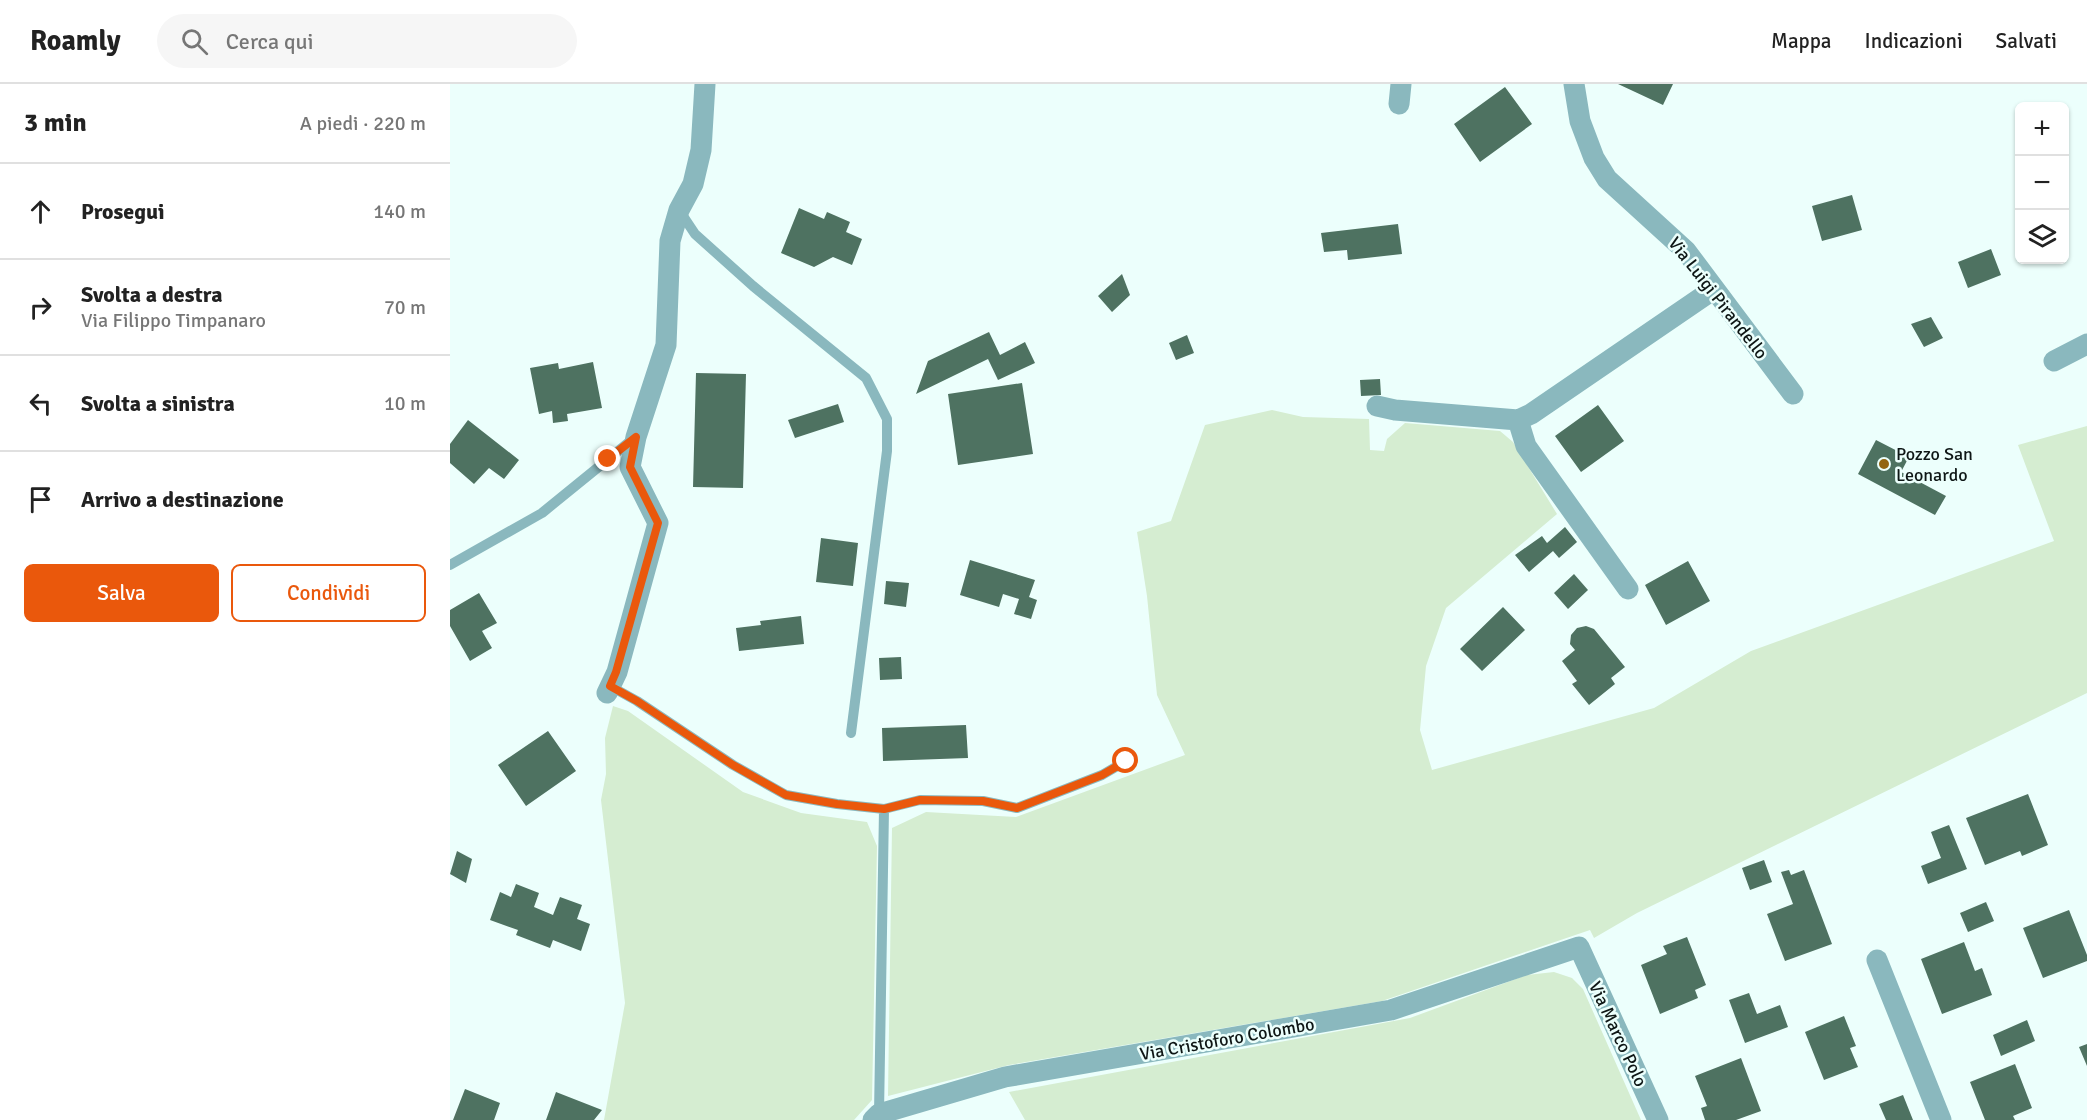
<!DOCTYPE html>
<html lang="it">
<head>
<meta charset="utf-8">
<style>
  body { margin:0; font-family:Signika,sans-serif; background:#f6f6f6; color:#222 }
  .controls { position:absolute; right:18px; top:18px; display:grid; overflow:hidden; border-radius:9px; box-shadow:0 2px 4px #0004 }
  .controls button { width:54px; height:54px; display:grid; place-items:center; padding:0; border:0; border-bottom:2px solid #e0e0e0; background:#fff; color:#222; font:30px sans-serif }
  .stop { position:absolute; width:18px; height:18px; margin:-14px; border:4px solid #ea580c; border-radius:50%; background:#fff }
  .stop.end { background:#ea580c; border-color:#fff; box-shadow:0 2px 6px #0008 }
  .list { margin:0; padding:0; list-style:none }
  h2 { display:flex; justify-content:space-between; align-items:center; height:78px; margin:0; padding:0 24px; font-size:26px }
  h2 small { font-size:20px; font-weight:400; color:#767676 }
  .list li { display:grid; grid-template-columns:39px 1fr auto; gap:18px; align-items:center; box-sizing:border-box; height:96px; padding:0 24px; border-top:2px solid #e0e0e0 }
  .list b { display:block; font-size:22px; white-space:nowrap }
  .list p { margin:0; font-size:20px; white-space:nowrap; color:#767676 }
  .list em { font-size:20px; font-style:normal; color:#767676 }
  .actions { display:flex; gap:12px; padding:18px 24px }
  .actions a { flex:1; padding:14px 0; border:2px solid #ea580c; border-radius:9px; text-align:center; font-size:21px; color:#ea580c }
  .actions .main { background:#ea580c; color:#fff }
  .icon { flex:none; width:33px; height:33px; fill:none; stroke:currentColor; stroke-width:2; stroke-linecap:round; stroke-linejoin:round }
  .map { position:relative; flex:none; width:1637px; height:1036px; overflow:hidden }
  header { display:flex; align-items:center; gap:36px; box-sizing:border-box; height:84px; padding:0 30px; background:#fff; border-bottom:2px solid #e0e0e0 }
  header strong { font-size:28px }
  nav { display:flex; gap:33px; margin-inline-start:auto; font-size:21px }
  .search { width:420px; height:54px; background:#f6f6f6; display:flex; align-items:center; gap:15px; box-sizing:border-box; padding:0 21px; border-radius:33px; color:#767676; font-size:22px }
  main { display:flex }
  aside { flex:1; background:#fff }
  .map>svg:first-child { display:block }
  .green { fill:#d5edd1 }
  .building { fill:#4e7261 }
  .lines { fill:none; stroke-linecap:round; stroke-linejoin:round }
  .lane { stroke:#8ab8be; stroke-width:10 }
  .street { stroke:#8ab8be; stroke-width:21 }
  .route { stroke:#ea580c; stroke-width:8 }
  .poi-dot { fill:#936512; stroke:#ecfffc; stroke-width:2 }
  .labels { text-anchor:middle; stroke-width:5; stroke-linejoin:round; paint-order:stroke }
  .street-label { font-size:18px; fill:#0e1615; stroke:#ecfffc }
  .poi-label { font-size:18px; fill:#0e1615; stroke:#ecfffc; text-anchor:start }
</style>
</head>
<body>
<header>
<strong>Roamly</strong>
<div class="search"><svg class="icon" aria-label="search" viewBox="0 0 24 24"><circle cx="10" cy="10" r="6"/><path d="M15 15l6 6"/></svg>Cerca qui</div>
<nav><a>Mappa</a><a>Indicazioni</a><a>Salvati</a></nav>
</header>
<main>
<aside>
<h2>3 min<small>A piedi · 220 m</small></h2>
<ul class="list">
<li><svg class="icon" aria-label="ahead" viewBox="0 0 24 24"><path d="M12 20V5M6 11l6-6 6 6"/></svg><div><b>Prosegui</b></div><em>140 m</em></li>
<li><svg class="icon" aria-label="right" viewBox="0 0 24 24"><path d="M7 20v-9h11M14 6l5 5-5 5"/></svg><div><b>Svolta a destra</b><p>Via Filippo Timpanaro</p></div><em>70 m</em></li>
<li><svg class="icon" aria-label="left" viewBox="0 0 24 24"><path d="M17 20v-9H6M10 6l-5 5 5 5"/></svg><div><b>Svolta a sinistra</b></div><em>10 m</em></li>
<li><svg class="icon" aria-label="arrive" viewBox="0 0 24 24"><path d="M6 21V4h12l-3 4 3 4H6"/></svg><div><b>Arrivo a destinazione</b></div></li>
</ul>
<div class="actions"><a class="main">Salva</a><a>Condividi</a></div>
</aside>
<div class="map">
<svg width="1637" height="1036" viewBox="0 0 1637 1036">
  <rect width="100%" height="100%" fill="#ecfffc"/>
  <path class="green" d="M822,326L853,333L919,335L920,366L934,367L937,355L955,339L1050,347L1063,358L1107,430L996,524L976,582L970,646L982,686L1204,624L1301,567L1604,457L1568,361L1637,342V609L1187,829L1144,854L1140,846L932,917L559,981L438,1012L442,744L476,728L566,733L735,671L707,611L697,512L687,448L721,437L755,341Z
    M163,622L178,627L293,708L351,729L417,738L427,762L422,1016L404,1036H154L175,919L151,716L156,690L155,654Z
    M1104,888L1122,894L1133,905L1191,1036H575L559,1008L960,934L1077,891Z"/>
  <path class="building" d="M1168,0H1223L1213,21Z
    M1055,3L1082,40L1030,78L1004,40Z
    M1402,111L1412,146L1372,157L1362,122Z
    M349,124L374,135L377,128L400,138L396,148L412,155L402,181L383,173L364,183L331,169Z
    M948,140L952,170L898,176L897,166L874,168L871,149Z
    M1541,165L1551,191L1518,204L1508,178Z
    M672,190L680,211L662,228L648,212Z
    M1481,233L1493,254L1474,263L1461,240Z
    M539,248L550,271L575,258L585,279L548,296L538,275L466,310L478,277Z
    M737,251L744,269L726,276L719,259Z
    M143,278L152,324L117,330L118,337L103,339L102,327L89,330L80,284L108,279L109,285Z
    M246,289L296,290L293,404L243,403Z
    M930,295L931,311L911,312L910,296Z
    M572,299L583,370L508,381L498,310Z
    M388,320L394,338L345,354L338,336Z
    M1148,321L1174,357L1131,388L1105,352Z
    M18,336L69,376L54,395L39,384L24,400L0,379V360Z
    M1426,356L1459,373L1451,388L1496,412L1485,431L1408,390Z
    M1115,443L1127,458L1109,474L1103,467L1079,488L1065,471L1092,452L1097,459Z
    M371,454L408,459L403,502L366,498Z
    M520,476L585,496L579,513L587,516L581,535L564,530L569,515L553,510L549,523L510,511Z
    M1238,477L1260,517L1216,541L1195,501Z
    M1124,490L1138,506L1118,525L1104,509Z
    M436,497L459,499L456,523L434,520Z
    M29,509L47,539L32,547L42,564L20,577L0,542V526Z
    M1053,523L1075,546L1032,587L1010,565Z
    M351,532L354,560L289,567L286,544L311,541L310,537Z
    M1136,542L1144,545L1175,583L1161,594L1165,600L1139,621L1122,600L1127,597L1112,577L1125,566L1120,560L1121,551L1127,544Z
    M451,573L452,595L430,596L429,574Z
    M516,641L518,674L433,677L432,644Z
    M98,647L126,687L76,722L48,681Z
    M1578,710L1598,761L1572,772L1570,767L1535,781L1516,734Z
    M1499,741L1517,785L1478,800L1471,782L1491,774L1481,748Z
    M7,767L22,775L16,799L0,790Z
    M1314,776L1322,798L1300,806L1292,784Z
    M1339,786L1341,791L1354,786L1382,860L1335,877L1317,830L1343,820L1331,788Z
    M66,800L89,809L84,823L103,831L110,813L132,821L127,835L140,840L131,867L103,856L100,864L66,851L68,846L40,836L50,808L61,813Z
    M1536,818L1544,837L1518,848L1510,829Z
    M1619,826L1637,871V877L1593,894L1573,844Z
    M1237,853L1256,901L1245,906L1248,914L1210,930L1191,881L1217,870L1213,862Z
    M1514,858L1525,887L1532,884L1542,911L1492,930L1471,875Z
    M1299,909L1307,930L1330,921L1338,943L1295,959L1279,916Z
    M1394,932L1406,962L1400,964L1408,983L1374,996L1355,948Z
    M1577,936L1585,957L1551,972L1543,951Z
    M1637,960V982L1629,963Z
    M1291,974L1311,1027L1286,1036H1255L1251,1024L1257,1022L1245,992Z
    M1565,980L1582,1024L1563,1032L1565,1036H1535L1520,998Z
    M15,1005L50,1019L44,1036H3Z
    M106,1008L152,1026L144,1036H96Z
    M1453,1011L1463,1036H1436L1429,1020Z"/>
  <g class="lines">
    <path class="lane" d="M229,126L245,150L303,202L416,294L437,335V367L401,649
      M0,481L92,429L183,355
      M160,602L187,617L283,681L336,711L387,720L434,725L470,716L533,717L567,724L652,691L676,677
      M429,1030L434,725"/>
    <path class="street" d="M1124,0L1130,37L1144,74L1157,95L1236,167L1343,310
      M949,20L951,0
      M1604,277L1637,260
      M927,322L945,326L1068,336L1081,330L1264,205
      M1068,336L1076,362L1178,505
      M157,609L167,588L208,439L180,383L186,353L216,261L220,157L229,126L243,100L251,66L255,0
      M1427,876L1491,1036
      M423,1036L429,1030L555,993L941,926L1129,863L1208,1036"/>
  </g>
  <g class="lines">
    <path class="route" d="M158,375L186,353L180,383L208,439L166,588L160,602L187,617L283,681L336,711L387,720L434,725L470,716L533,717L567,724L652,691L676,677"/>
  </g>
  <circle class="poi-dot" cx="1434" cy="380" r="6"/>
  <g class="labels">
    <g class="street-label">
      <text transform="translate(1268 214) rotate(52)" y="6">Via Luigi Pirandello</text>
      <text transform="translate(1168 950) rotate(65)" y="6">Via Marco Polo</text>
      <text transform="translate(777 955) rotate(-10)" y="6">Via Cristoforo Colombo</text>
    </g>
    <g class="poi-label">
      <text x="1446" y="376">Pozzo San<tspan x="1446" dy="21">Leonardo</tspan></text>
    </g>
  </g>
</svg>
<div class="controls">
<button>+</button>
<button>−</button>
<button><svg class="icon" aria-label="layers" viewBox="0 0 24 24"><path d="M12 4l9 5-9 5-9-5zM3 14l9 5 9-5"/></svg></button>
</div>
<div class="stop" style="left:676px;top:677px"></div>
<div class="stop end" style="left:158px;top:375px"></div>
</div>
</main>
</body>
</html>
